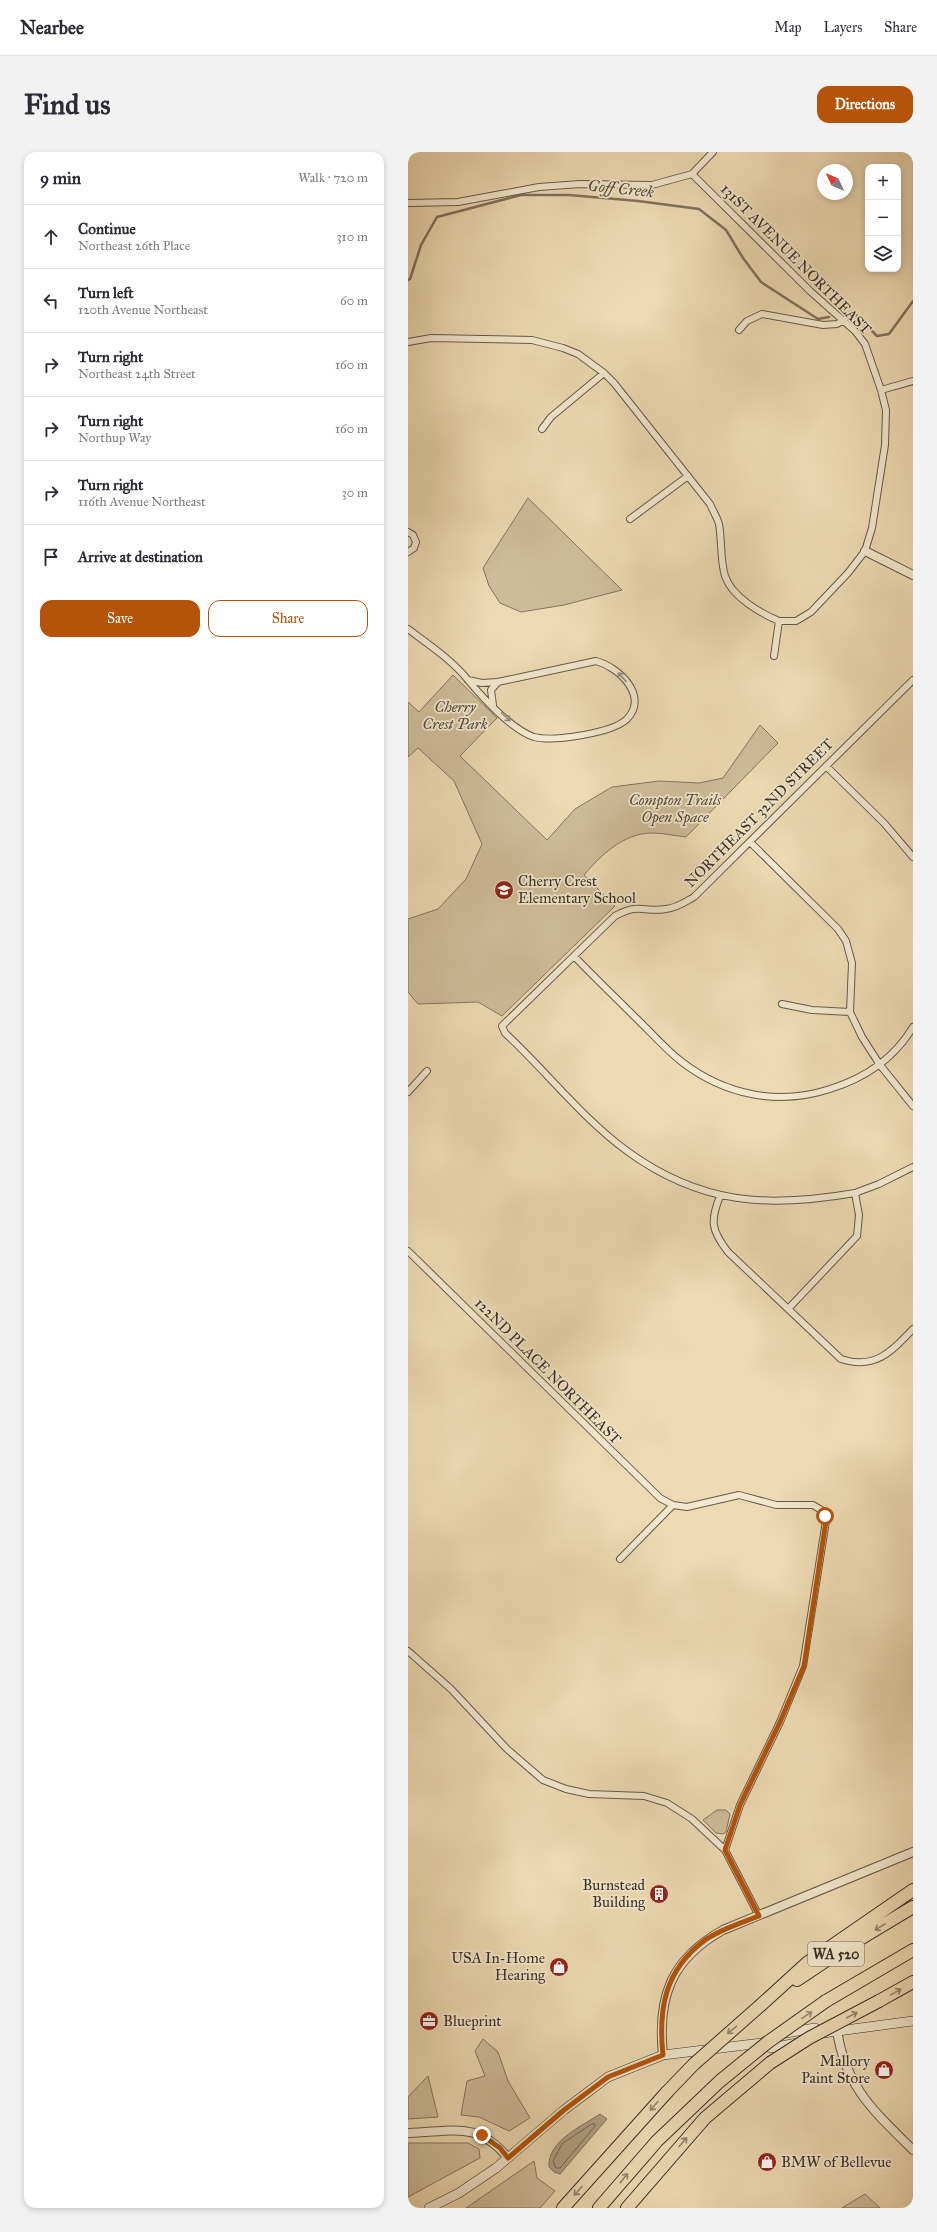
<!DOCTYPE html>
<html lang="en">
<head>
<meta charset="utf-8">
<style>
  body { margin:0; font-family:"IM FELL Great Primer",serif; background:#f2f2f3; color:#2b2b33 }
  .controls { position:absolute; right:12px; top:12px; display:grid; overflow:hidden; border-radius:8px; box-shadow:0 2px 6px #0003 }
  .controls button { width:36px; height:36px; display:grid; place-items:center; padding:0; border:0; border-bottom:1px solid #e1e1e2; background:#fff; color:#2b2b33; font:20px sans-serif }
  .compass { position:absolute; left:409px; top:12px; width:36px; height:36px; border-radius:50%; background:#fff; box-shadow:0 2px 6px #0003; rotate:314deg }
  .stop { position:absolute; width:12px; height:12px; margin:-9px; border:3px solid #b45309; border-radius:50%; background:#fff }
  .stop.end { background:#b45309; border-color:#fff; box-shadow:0 1px 4px #0008 }
  .list { margin:0; padding:0; list-style:none }
  h2 { display:flex; justify-content:space-between; align-items:center; height:52px; margin:0; padding:0 16px; font-size:17px }
  h2 small { font-size:13px; font-weight:400; color:#7c7c81 }
  .list li { display:grid; grid-template-columns:26px 1fr auto; gap:12px; align-items:center; box-sizing:border-box; height:64px; padding:0 16px; border-top:1px solid #e1e1e2 }
  .list b { display:block; font-size:15px; white-space:nowrap }
  .list p { margin:0; font-size:13px; white-space:nowrap; color:#7c7c81 }
  .list em { font-size:13px; font-style:normal; color:#7c7c81 }
  .actions { display:flex; gap:8px; padding:12px 16px }
  .actions a { flex:1; padding:9px 0; border:1px solid #b45309; border-radius:12px; text-align:center; font-size:14px; color:#b45309 }
  .actions .main { background:#b45309; color:#fff }
  .icon { flex:none; width:22px; height:22px; fill:none; stroke:currentColor; stroke-width:2; stroke-linecap:round; stroke-linejoin:round }
  .map { position:relative; flex:none; width:505px; height:2056px; overflow:hidden; border-radius:12px }
  header { display:flex; align-items:center; gap:24px; box-sizing:border-box; height:56px; padding:0 20px; background:#fff; border-bottom:1px solid #e1e1e2 }
  header strong { font-size:19px }
  nav { display:flex; gap:22px; margin-inline-start:auto; font-size:14px }
  .intro { display:flex; align-items:center; justify-content:space-between; box-sizing:border-box; height:96px; padding:0 24px }
  h1 { margin:0; font-size:28px }
  .button { padding:10px 18px; border-radius:12px; background:#b45309; color:#fff; font-size:14px; font-weight:700 }
  main { display:flex; gap:24px; padding:0 24px }
  aside { flex:1; background:#fff; border-radius:12px; box-shadow:0 2px 6px #0003 }
  .map>svg:first-child { display:block }
  .green { fill:#cfbd9a; stroke:#847660 }
  .water { fill:#b0a082; stroke:#81725d }
  .lines { fill:none; stroke-linecap:round; stroke-linejoin:round }
  .shore { stroke:#756754; stroke-width:1 }
  .stream { stroke:#81725d; stroke-width:2.5 }
  .minor-casing { stroke:#675949; stroke-width:8 }
  .tertiary-casing { stroke:#675949; stroke-width:10 }
  .secondary-casing { stroke:#3a2e26; stroke-width:10 }
  .motorway-casing { stroke:#3a2e26; stroke-width:14 }
  .minor { stroke:#f3e7cd; stroke-width:6 }
  .tertiary { stroke:#f3e7cd; stroke-width:8 }
  .secondary { stroke:#f3e7cd; stroke-width:9 }
  .motorway { stroke:#eddab2; stroke-width:12 }
  .motorway-bridge-casing { stroke:#3a2e26; stroke-width:14; stroke-linecap:butt }
  .motorway-bridge { stroke:#eddab2; stroke-width:12 }
  .oneway { stroke:#968a7a }
  .oneway2 { stroke:#94846c }
  .route { stroke:#b45309; stroke-width:5 }
  .labels { text-anchor:middle; stroke-width:3.5; stroke-linejoin:round; paint-order:stroke }
  .shield { fill:#f3e7cd; stroke:#726658; stroke-width:1 }
  .shield-label { font-size:14px; font-weight:bold; fill:#3a2e26 }
  .street-label { font-size:15px; fill:#3a2e26; stroke:#f3e7cd }
  .park-label { font-size:15px; font-style:italic; fill:#584b3d; stroke:#f3e7cd }
  .poi-label { font-size:15px; fill:#3a2e26; stroke:#f3e7cd; text-anchor:start }
  .water-label { font-size:16px; font-style:italic; fill:#584a3d; stroke:#f3e7cd }
</style>
</head>
<body>
<header>
<strong>Nearbee</strong>
<nav><a>Map</a><a>Layers</a><a>Share</a></nav>
</header>
<div class="intro"><h1>Find us</h1><a class="button">Directions</a></div>
<main>
<aside>
<h2>9 min<small>Walk · 720 m</small></h2>
<ul class="list">
<li><svg class="icon" aria-label="ahead" viewBox="0 0 24 24"><path d="M12 20V5M6 11l6-6 6 6"/></svg><div><b>Continue</b><p>Northeast 26th Place</p></div><em>310 m</em></li>
<li><svg class="icon" aria-label="left" viewBox="0 0 24 24"><path d="M17 20v-9H6M10 6l-5 5 5 5"/></svg><div><b>Turn left</b><p>120th Avenue Northeast</p></div><em>60 m</em></li>
<li><svg class="icon" aria-label="right" viewBox="0 0 24 24"><path d="M7 20v-9h11M14 6l5 5-5 5"/></svg><div><b>Turn right</b><p>Northeast 24th Street</p></div><em>160 m</em></li>
<li><svg class="icon" aria-label="right" viewBox="0 0 24 24"><path d="M7 20v-9h11M14 6l5 5-5 5"/></svg><div><b>Turn right</b><p>Northup Way</p></div><em>160 m</em></li>
<li><svg class="icon" aria-label="right" viewBox="0 0 24 24"><path d="M7 20v-9h11M14 6l5 5-5 5"/></svg><div><b>Turn right</b><p>116th Avenue Northeast</p></div><em>30 m</em></li>
<li><svg class="icon" aria-label="arrive" viewBox="0 0 24 24"><path d="M6 21V4h12l-3 4 3 4H6"/></svg><div><b>Arrive at destination</b></div></li>
</ul>
<div class="actions"><a class="main">Save</a><a>Share</a></div>
</aside>
<div class="map">
<svg width="505" height="2056" viewBox="0 0 505 2056">
  <rect width="100%" height="100%" fill="#eddab2"/>
  <filter id="stains"><feTurbulence type="fractalNoise" baseFrequency=".005" numOctaves="4"/><feColorMatrix values="0 0 0 0 .2 0 0 0 0 .09 0 0 0 0 .02 0 0 0 .5 -.17"/></filter>
  <radialGradient id="worn" r=".72"><stop offset=".6" stop-color="#630" stop-opacity="0"/><stop offset="1" stop-color="#630" stop-opacity=".3"/></radialGradient>
  <path class="green" d="M120,346L214,438L156,453L113,460L92,451L81,434L75,416Z
    M45,523L89,566L52,604L139,688L167,657L204,635L251,629L291,631L315,626L352,573L370,591L278,685C267,684 256,681 244,681C216,681 193,703 176,723L207,754L94,864L70,850L10,852L0,840V767L30,757L58,727L74,692L46,629L10,596L0,605V550L11,560Z
    M309,1658H318L322,1662L318,1680L315,1682L308,1681L295,1668Z
    M75,1887L90,1900L100,1929L122,1966L101,1979L71,1965L53,1963L59,1929L77,1924L67,1899Z
    M20,1924L30,1965L0,1967V1945Z
    M0,1991H60L71,1997L72,2006L0,2045Z
    M126,2009L129,2026L147,2039L132,2056H58Z
    M457,2042L472,2056H434Z"/>
  <path class="water" d="M192,1962L199,1967L152,2022L146,2020L141,2015C139,1989 174,1974 192,1962Z"/>
  <g class="lines">
    <path class="shore" d="M184,1972H187V1974L152,2016H148L145,2009L154,1992Z"/>
    <path class="stream" d="M0,128L2,127L13,93L29,65L113,43H161L230,49L291,57L318,78L335,106L353,130L410,167L421,165
      M447,162L469,184L481,182L505,149"/>
    <defs>
      <path id="minor" d="M284,22L402,139L447,179L457,192L473,238L478,258L477,293L464,376L457,399L440,421L403,460L388,469H371L366,504
        M284,22L305,0
        M0,51L50,50L131,35L172,32L244,33L284,22
        M331,178L339,169L354,162L415,173L429,172L436,168
        M0,190L23,186L124,188L155,196L170,202L196,221L206,231L302,352C305,359 309,365 311,372C314,389 312,407 317,424C324,445 352,461 371,469
        M473,238L505,229
        M134,277L143,265L196,221
        M222,367L280,324
        M0,380L5,383L8,390L6,396L0,400
        M0,477C20,492 44,508 60,528C74,545 104,578 126,585C145,590 205,581 219,567C241,544 211,515 188,509L90,530L74,531L60,528
        M85,553L83,538L90,530
        M418,614L476,671L505,705
        M342,690L430,777L438,789L444,811L442,860L454,885L472,913L505,954
        M166,804C186,825 207,845 228,866C243,880 257,897 274,910C317,943 370,954 422,937C457,926 486,907 505,875
        M374,852L404,858L442,860
        M0,940L19,919
        M447,1041C360,1056 293,1053 219,999C174,966 138,919 97,881L94,874L207,764C233,750 235,761 258,757C269,756 277,750 286,745L505,528
        M312,1044C302,1069 303,1078 320,1100L433,1207C467,1218 483,1200 505,1177
        M0,1099L252,1346L265,1353L279,1355L331,1343L368,1353H405L415,1359L418,1369L395,1514L372,1570L332,1653L317,1698
        M380,1157L449,1084L451,1063L447,1041L471,1032L505,1015
        M212,1407L265,1353
        M0,1499L43,1537L99,1597L135,1628L158,1637L181,1642L236,1644L259,1651L284,1667L317,1698L351,1764"/>
      <path id="tertiary" d="M457,399L505,423
        M429,1879C438,1936 466,1959 505,1998
        M255,1903C249,1845 263,1807 315,1778L505,1700
        M0,1981C44,1980 69,1968 100,2006"/>
      <path id="secondary" d="M415,1881L505,1869
        M372,1882L407,1876L415,1881
        M354,1891L363,1896L389,1891
        M21,2056L51,2041L88,2016L156,1958L200,1925L255,1903L354,1891L358,1889"/>
      <path id="motorway" d="M389,1828L437,1796L505,1755
        M418,1849L505,1798
        M471,1849L505,1830
        M354,1852L399,1811L505,1738
        M155,2056L259,1940
        M191,2056L249,1989L312,1929
        M219,2056L297,1966L362,1911"/>
    </defs>
    <use href="#minor" class="minor-casing"/>
    <use href="#tertiary" class="tertiary-casing"/>
    <use href="#secondary" class="secondary-casing"/>
    <use href="#motorway" class="motorway-casing"/>
    <use href="#minor" class="minor"/>
    <use href="#tertiary" class="tertiary"/>
    <use href="#secondary" class="secondary"/>
    <use href="#motorway" class="motorway"/>
    <defs>
      <path id="motorway-bridge" d="M362,1911L401,1886L471,1849
        M312,1929L360,1890L418,1849
        M259,1940L286,1912L354,1852"/>
    </defs>
    <use href="#motorway-bridge" class="motorway-bridge-casing"/>
    <use href="#motorway-bridge" class="motorway-bridge"/>
  </g>
  <defs><path id="oneway-shaft" d="M-6 0H5M1.5-3L5.5 0L1.5 3" fill="none" stroke-width="1.6" stroke-linecap="round" stroke-linejoin="round"/></defs>
  <g class="oneway">
    <use href="#oneway-shaft" transform="translate(214 525) rotate(-133)"/>
    <use href="#oneway-shaft" transform="translate(98 565) rotate(44)"/>
  </g>
  <g class="oneway2">
    <use href="#oneway-shaft" transform="translate(472 1775) rotate(149)"/>
    <use href="#oneway-shaft" transform="translate(488 1840) rotate(-29)"/>
    <use href="#oneway-shaft" transform="translate(399 1863) rotate(-34)"/>
    <use href="#oneway-shaft" transform="translate(444 1863) rotate(-28)"/>
    <use href="#oneway-shaft" transform="translate(324 1878) rotate(140)"/>
    <use href="#oneway-shaft" transform="translate(246 1954) rotate(132)"/>
    <use href="#oneway-shaft" transform="translate(275 1990) rotate(-49)"/>
    <use href="#oneway-shaft" transform="translate(216 2026) rotate(-51)"/>
    <use href="#oneway-shaft" transform="translate(170 2039) rotate(132)"/>
  </g>
  <g class="lines">
    <path class="route" d="M74,1983L92,1996L100,2006L156,1958L200,1925L255,1903C250,1856 257,1818 297,1788C313,1777 333,1771 351,1764L317,1698L332,1653L372,1570L396,1514L418,1369L417,1364"/>
  </g>
  <defs>
    <symbol id="school-disc" viewBox="-11 -11 22 22"><circle r="9.5" fill="#8f2418" stroke="#f3e7cd"/><path d="M0-5L7-2L0 1L-7-2ZM-4 1L0 2.5L4 1V4Q0 6-4 4Z" fill="#fff"/></symbol>
    <symbol id="building-disc" viewBox="-11 -11 22 22"><circle r="9.5" fill="#8f2418" stroke="#f3e7cd"/><path d="M-4-6H4V6H1V3H-1V6H-4ZM-2.5-4.3h1.7v1.8h-1.7ZM.8-4.3h1.7v1.8H.8ZM-2.5-1h1.7V.8h-1.7ZM.8-1h1.7V.8H.8Z" fill="#fff"/></symbol>
    <symbol id="shop-disc" viewBox="-11 -11 22 22"><circle r="9.5" fill="#8f2418" stroke="#f3e7cd"/><path d="M-5-2.5h2.3a2.7 3.5 0 0 1 5.4 0H5L5.5 6h-11ZM-1.5-2.5h3a1.5 2.3 0 0 0-3 0Z" fill="#fff"/></symbol>
    <symbol id="office-disc" viewBox="-11 -11 22 22"><circle r="9.5" fill="#8f2418" stroke="#f3e7cd"/><path d="M-6-3h4V-5.5h4V-3h4V5H-6ZM-1-4.5V-3h2v-1.5ZM-6 0V1H6V0Z" fill="#fff"/></symbol>
  </defs>
  <g fill-rule="evenodd">
    <use href="#school-disc" x="85" y="727" width="22" height="22"/>
    <use href="#building-disc" x="240" y="1731" width="22" height="22"/>
    <use href="#shop-disc" x="140" y="1804" width="22" height="22"/>
    <use href="#office-disc" x="10" y="1858" width="22" height="22"/>
    <use href="#shop-disc" x="465" y="1907" width="22" height="22"/>
    <use href="#shop-disc" x="348" y="1999" width="22" height="22"/>
  </g>
  <g class="labels">
    <rect class="shield" x="400" y="1790" width="56" height="24" rx="3"/>
    <g class="shield-label">
      <text x="428" y="1807">WA 520</text>
    </g>
    <g class="street-label">
      <text transform="translate(388 107) rotate(45)" y="5">131ST AVENUE NORTHEAST</text>
      <text transform="translate(351 661) rotate(-45)" y="5">NORTHEAST 32ND STREET</text>
      <text transform="translate(140 1219) rotate(45)" y="5">122ND PLACE NORTHEAST</text>
    </g>
    <g class="park-label">
      <text x="47" y="560">Cherry<tspan x="47" dy="17">Crest Park</tspan></text>
      <text x="267" y="653">Compton Trails<tspan x="267" dy="17">Open Space</tspan></text>
    </g>
    <g class="poi-label">
      <text x="110" y="734">Cherry Crest<tspan x="110" dy="17">Elementary School</tspan></text>
      <text x="237" y="1738" text-anchor="end">Burnstead<tspan x="237" dy="17">Building</tspan></text>
      <text x="137" y="1811" text-anchor="end">USA In-Home<tspan x="137" dy="17">Hearing</tspan></text>
      <text x="35" y="1874">Blueprint</text>
      <text x="462" y="1914" text-anchor="end">Mallory<tspan x="462" dy="17">Paint Store</tspan></text>
      <text x="373" y="2015">BMW of Bellevue</text>
    </g>
    <g class="water-label">
      <text transform="translate(213 36) rotate(6)" y="6">Goff Creek</text>
    </g>
  </g>
  <rect width="100%" height="100%" filter="url(#stains)"/>
  <rect width="100%" height="100%" fill="url(#worn)"/>
</svg>
<div class="controls">
<button>+</button>
<button>−</button>
<button><svg class="icon" aria-label="layers" viewBox="0 0 24 24"><path d="M12 4l9 5-9 5-9-5zM3 14l9 5 9-5"/></svg></button>
</div>
<svg class="compass" viewBox="-18 -18 36 36"><path d="M0-13l5 13h-10z" fill="#e53935"/><path d="M0 13l5-13h-10z" fill="#7c7c81"/></svg>
<div class="stop" style="left:417px;top:1364px"></div>
<div class="stop end" style="left:74px;top:1983px"></div>
</div>
</main>
</body>
</html>
